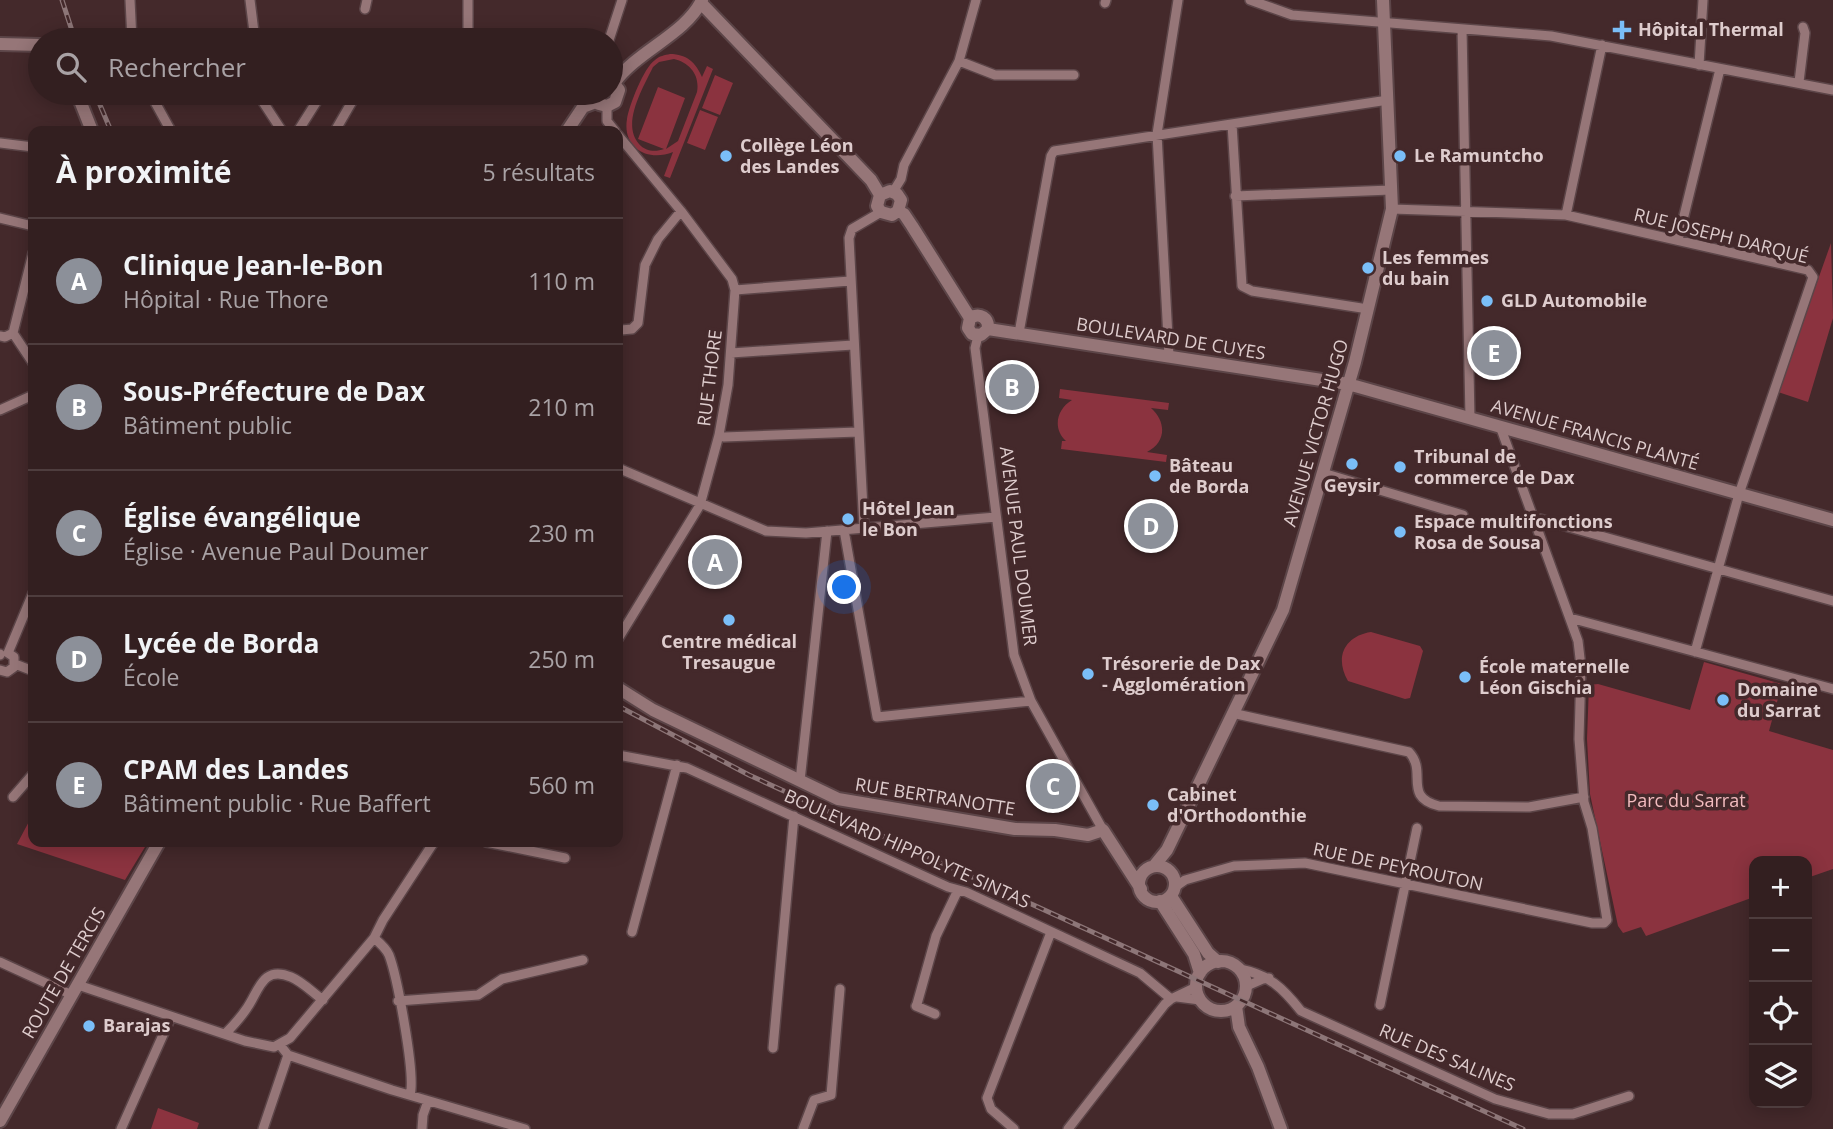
<!DOCTYPE html>
<html lang="fr">
<head>
<meta charset="utf-8">
<style>
  body { margin:0; font-family:"Open Sans",sans-serif; background:#3e2c2d; color:#f1f3f6 }
  .controls { position:absolute; right:21px; bottom:21px; display:grid; overflow:hidden; border-radius:14px; box-shadow:0 4px 18px #0003 }
  .controls button { width:63px; height:63px; display:grid; place-items:center; padding:0; border:0; border-bottom:2px solid #4e3d3e; background:#331f20; color:#f1f3f6; font:35px sans-serif }
  .you { position:absolute; left:845px; top:588px; width:24px; height:24px; margin:-18px; border:5px solid #fff; border-radius:50%; background:#1a73e8; box-shadow:0 0 0 10px #1a73e833 }
  .badge { display:grid; place-items:center; width:46px; height:46px; border-radius:50%; background:#8c9099; color:#fff; font-size:23px; font-weight:700 }
  .pin { position:absolute; translate:-50% -50%; border:4px solid #fff; box-shadow:0 2px 7px #0006 }
  .list { margin:0; padding:0; list-style:none }
  h2 { display:flex; justify-content:space-between; align-items:center; height:91px; margin:0; padding:0 28px; font-size:30px }
  h2 small { font-size:23px; font-weight:400; color:#a9a2a5 }
  .list li { display:grid; grid-template-columns:46px 1fr auto; gap:21px; align-items:center; box-sizing:border-box; height:126px; padding:0 28px; border-top:2px solid #4e3d3e }
  .list b { display:block; font-size:26px; white-space:nowrap }
  .list p { margin:0; font-size:23px; white-space:nowrap; color:#a9a2a5 }
  .list em { font-size:23px; font-style:normal; color:#a9a2a5 }
  .icon { flex:none; width:38px; height:38px; fill:none; stroke:currentColor; stroke-width:2; stroke-linecap:round; stroke-linejoin:round }
  .map { position:relative; flex:none; width:1833px; height:1129px; overflow:hidden }
  .search { position:absolute; background:#331f20; box-shadow:0 4px 18px #0003; left:28px; top:28px; width:595px; height:77px; display:flex; align-items:center; gap:18px; box-sizing:border-box; padding:0 24px; border-radius:38px; color:#a9a2a5; font-size:26px }
  .panel { position:absolute; background:#331f20; box-shadow:0 4px 18px #0003; left:28px; top:126px; width:595px; height:721px; border-radius:14px }
  .map>svg:first-child { display:block }
  .green { fill:#8b333f; fill-rule:evenodd }
  .lines { fill:none; stroke-linecap:round; stroke-linejoin:round }
  .street-casing { stroke:#5c4548; stroke-width:12 }
  .secondary-casing { stroke:#5c4548; stroke-width:16 }
  .street { stroke:#967678; stroke-width:9 }
  .secondary { stroke:#967678; stroke-width:12 }
  .rail-casing { stroke:#8d7678; stroke-width:5 }
  .rail { stroke:#44292b; stroke-width:2.5; stroke-dasharray:8; stroke-linecap:butt }
  .poi-dot { fill:#7abef8; stroke:#44292b; stroke-width:2.5 }
  .labels { text-anchor:middle; stroke-width:7; stroke-linejoin:round; paint-order:stroke }
  .poi-label { font-size:18px; font-weight:bold; fill:#decccd; stroke:#44292b; text-anchor:start }
  .street-label { font-size:18px; fill:#decccd; stroke:#44292b }
  .park-label { font-size:18px; fill:#f3bcbf; stroke:#44292b }
</style>
</head>
<body>
<div class="map">
<svg width="1833" height="1129" viewBox="0 0 1833 1129">
  <rect width="100%" height="100%" fill="#44292b"/>
  <path class="green" d="M670,54C687,54 696,63 702,77L707,66L713,69L670,178L664,176L673,152C649,162 622,149 627,119C629,106 644,67 655,60C659,56 665,55 670,54ZM674,59C690,63 700,75 697,92L678,141L666,149L685,98L658,87L638,139L664,149C656,152 646,152 639,144C621,124 643,88 653,67L659,62Z
    M715,75L733,83L720,115L702,108Z
    M700,110L718,117L705,150L687,143Z
    M1831,243L1833,318L1808,402L1778,392Z
    M1060,389L1169,403L1168,410L1151,408C1166,421 1167,442 1147,452L1167,455L1166,462L1061,449L1062,441H1066C1052,428 1057,409 1072,400L1059,398Z
    M1371,632L1420,646L1423,651L1410,698L1405,699L1348,681C1334,657 1345,636 1371,632Z
    M1704,662L1782,684L1769,731L1833,750V869L1807,878V861H1754V897L1646,936L1641,927L1623,933L1618,926L1590,794L1587,739L1589,685L1598,684L1690,710Z
    M33,814V842H148L125,880L17,844Z
    M158,1108L199,1123L197,1129H151Z"/>
  <g class="lines">
    <defs>
      <path id="street" d="M130,0L132,40
        M250,0L255,40
        M1250,0L1292,15L1551,36L1833,90
        M1105,3L1106,0
        M365,9L367,0
        M1462,29L1470,418
        M468,40V0
        M609,40L622,0
        M959,61L995,75H1074
        M1699,65L1703,0
        M1799,82L1805,33L1803,27
        M150,93L171,131
        M261,93L263,102L282,131
        M575,93L593,97
        M607,106V121L615,131
        M1232,124L1242,286L1252,291L1368,309
        M298,131L322,93
        M335,131L357,93
        M618,135L681,211L732,279L735,290L728,385L719,435L700,505L618,639
        M0,143L33,147
        M893,192L901,179L904,165L959,61L976,0
        M1235,196L1391,190
        M1392,209L1566,215L1808,270L1813,277L1739,494L1695,652
        M1566,215L1602,45
        M0,218L33,226
        M1678,240L1720,69
        M33,253L13,333L33,363
        M735,290L850,281
        M618,327L621,330L632,329L638,323L645,265L658,239L681,211
        M1019,333L1051,156L1054,151L1388,100
        M0,336L5,337L13,333
        M978,336L975,348L1014,655L1031,701L1103,830
        M731,353L853,345
        M1169,356L1157,134L1178,0
        M0,410L33,395
        M719,435L724,437L858,432
        M618,468L766,531L806,533L996,517
        M1323,473L1463,515
        M1533,517L1833,601
        M864,528L849,238L852,229L881,212
        M844,530L877,717L1031,701
        M1570,618L1833,689
        M8,653L33,593
        M0,654V655
        M15,664L33,671
        M0,670L7,672L14,667V657L8,653
        M1232,713L1409,752C1428,772 1402,797 1439,806L1529,807L1584,797
        M618,755L687,768L948,887L966,892L1140,973L1171,999
        M800,781L827,531
        M13,797L33,774
        M486,842L565,858
        M1175,887L1185,880L1234,866L1305,863L1592,923H1604L1607,920L1592,828L1584,802L1579,739L1581,667L1578,641L1500,426
        M632,932L677,765
        M374,938C380,943 386,948 389,955C397,976 416,1076 410,1095
        M0,962L72,995
        M1240,969C1269,975 1282,987 1301,1011L1495,1099L1549,1114H1573L1629,1096
        M78,985L245,1041L274,1047L290,1038L374,938L383,920L434,842
        M1247,986L1263,979L1269,978
        M1177,997L1200,1000
        M398,1001L478,995L502,979L583,960
        M1380,1005L1417,828
        M935,1014L916,1006L917,1004L936,936L958,890
        M225,1034C233,1026 241,1017 247,1008C259,991 262,965 291,977C303,982 313,993 323,1000
        M280,1045L288,1055L392,1090L525,1129
        M773,1048L794,816
        M121,1129L171,1017
        M263,1129L288,1055
        M422,1129L423,1115L428,1101
        M803,1129L814,1100L831,1095L840,989
        M1014,1129L991,1109L987,1098L1051,932
        M1068,1129L1165,1004L1171,999L1196,987"/>
      <path id="secondary" d="M701,3L871,180L880,195
        M0,44L40,45
        M615,82C637,51 686,34 702,0
        M77,93L92,131
        M592,93L599,104L607,106L615,102L619,90L611,80
        M567,131L583,107L596,102
        M880,195L877,206L881,212L892,215L898,211
        M880,195L890,191L897,194L901,200L898,211
        M898,211L904,214L912,226L970,318
        M970,318L968,328L972,334L981,335L988,329
        M970,318C980,312 989,318 988,329
        M988,329L1348,384L1833,520
        M618,688L653,710L838,799L1015,829L1055,830L1088,835L1103,830L1141,889
        M1154,866L1167,850L1283,610L1355,362L1392,209L1383,0
        M1139 884a18 18 0 1 1 36 0a18 18 0 1 1-36 0Z
        M1171,896L1208,953L1218,962
        M1160,901L1194,954L1200,973
        M1196 986a25 25 0 1 1 50 0a25 25 0 1 1-50 0Z
        M1236,1006L1239,1027L1258,1067L1281,1129
        M0,1121L159,842"/>
    </defs>
    <use href="#street" class="street-casing"/>
    <use href="#secondary" class="secondary-casing"/>
    <use href="#street" class="street"/>
    <use href="#secondary" class="secondary"/>
    <defs>
      <path id="rail" d="M62,0L75,40
        M95,93L111,131
        M618,706L749,775L1523,1129"/>
    </defs>
    <use href="#rail" class="rail-casing"/>
    <use href="#rail" class="rail"/>
  </g>
  <g class="poi-dot">
    <path d="M1618.5 19.5h7v7h7v7h-7v7h-7v-7h-7v-7h7z"/>
    <circle cx="726" cy="156" r="7"/>
    <circle cx="1400" cy="156" r="7"/>
    <circle cx="1368" cy="268" r="7"/>
    <circle cx="1487" cy="301" r="7"/>
    <circle cx="1352" cy="464" r="7"/>
    <circle cx="1400" cy="467" r="7"/>
    <circle cx="1155" cy="476" r="7"/>
    <circle cx="848" cy="519" r="7"/>
    <circle cx="1400" cy="532" r="7"/>
    <circle cx="729" cy="620" r="7"/>
    <circle cx="1088" cy="674" r="7"/>
    <circle cx="1465" cy="677" r="7"/>
    <circle cx="1723" cy="700" r="7"/>
    <circle cx="1153" cy="805" r="7"/>
    <circle cx="89" cy="1026" r="7"/>
  </g>
  <g class="labels">
    <g class="poi-label">
      <text x="1638" y="36">Hôpital Thermal</text>
      <text x="740" y="152">Collège Léon<tspan x="740" dy="21">des Landes</tspan></text>
      <text x="1414" y="162">Le Ramuntcho</text>
      <text x="1382" y="264">Les femmes<tspan x="1382" dy="21">du bain</tspan></text>
      <text x="1501" y="307">GLD Automobile</text>
      <text x="1414" y="463">Tribunal de<tspan x="1414" dy="21">commerce de Dax</tspan></text>
      <text x="1169" y="472">Bâteau<tspan x="1169" dy="21">de Borda</tspan></text>
      <text x="1352" y="492" text-anchor="middle">Geysir</text>
      <text x="862" y="515">Hôtel Jean<tspan x="862" dy="21">le Bon</tspan></text>
      <text x="1414" y="528">Espace multifonctions<tspan x="1414" dy="21">Rosa de Sousa</tspan></text>
      <text x="729" y="648" text-anchor="middle">Centre médical<tspan x="729" dy="21">Tresaugue</tspan></text>
      <text x="1102" y="670">Trésorerie de Dax<tspan x="1102" dy="21">- Agglomération</tspan></text>
      <text x="1479" y="673">École maternelle<tspan x="1479" dy="21">Léon Gischia</tspan></text>
      <text x="1737" y="696">Domaine<tspan x="1737" dy="21">du Sarrat</tspan></text>
      <text x="1167" y="801">Cabinet<tspan x="1167" dy="21">d'Orthodonthie</tspan></text>
      <text x="103" y="1032">Barajas</text>
    </g>
    <g class="street-label">
      <text transform="translate(1721 236) rotate(14)" y="6">RUE JOSEPH DARQUÉ</text>
      <text transform="translate(1171 339) rotate(9)" y="6">BOULEVARD DE CUYES</text>
      <text transform="translate(710 378) rotate(-83)" y="6">RUE THORE</text>
      <text transform="translate(1316 433) rotate(-74)" y="6">AVENUE VICTOR HUGO</text>
      <text transform="translate(1595 435) rotate(16)" y="6">AVENUE FRANCIS PLANTÉ</text>
      <text transform="translate(1018 546) rotate(83)" y="6">AVENUE PAUL DOUMER</text>
      <text transform="translate(935 797) rotate(9)" y="6">RUE BERTRANOTTE</text>
      <text transform="translate(907 849) rotate(24)" y="6">BOULEVARD HIPPOLYTE SINTAS</text>
      <text transform="translate(1398 867) rotate(12)" y="6">RUE DE PEYROUTON</text>
      <text transform="translate(64 973) rotate(-60)" y="6">ROUTE DE TERCIS</text>
      <text transform="translate(1447 1058) rotate(23)" y="6">RUE DES SALINES</text>
    </g>
    <g class="park-label">
      <text x="1686" y="807">Parc du Sarrat</text>
    </g>
  </g>
</svg>
<div class="controls">
<button>+</button>
<button>−</button>
<button><svg class="icon" aria-label="locate" viewBox="0 0 24 24"><circle cx="12" cy="12" r="6"/><path d="M12 2v4M12 18v4M2 12h4M18 12h4"/></svg></button>
<button><svg class="icon" aria-label="layers" viewBox="0 0 24 24"><path d="M12 4l9 5-9 5-9-5zM3 14l9 5 9-5"/></svg></button>
</div>
<div class="you"></div>
<div class="pin badge" style="left:715px;top:562px">A</div>
<div class="pin badge" style="left:1012px;top:387px">B</div>
<div class="pin badge" style="left:1053px;top:786px">C</div>
<div class="pin badge" style="left:1151px;top:526px">D</div>
<div class="pin badge" style="left:1494px;top:353px">E</div>
<div class="search"><svg class="icon" aria-label="search" viewBox="0 0 24 24"><circle cx="10" cy="10" r="6"/><path d="M15 15l6 6"/></svg>Rechercher</div>
<section class="panel">
<h2>À proximité<small>5 résultats</small></h2>
<ul class="list">
<li><span class="badge">A</span><div><b>Clinique Jean-le-Bon</b><p>Hôpital · Rue Thore</p></div><em>110 m</em></li>
<li><span class="badge">B</span><div><b>Sous-Préfecture de Dax</b><p>Bâtiment public</p></div><em>210 m</em></li>
<li><span class="badge">C</span><div><b>Église évangélique</b><p>Église · Avenue Paul Doumer</p></div><em>230 m</em></li>
<li><span class="badge">D</span><div><b>Lycée de Borda</b><p>École</p></div><em>250 m</em></li>
<li><span class="badge">E</span><div><b>CPAM des Landes</b><p>Bâtiment public · Rue Baffert</p></div><em>560 m</em></li>
</ul>
</section>
</div>
</body>
</html>
